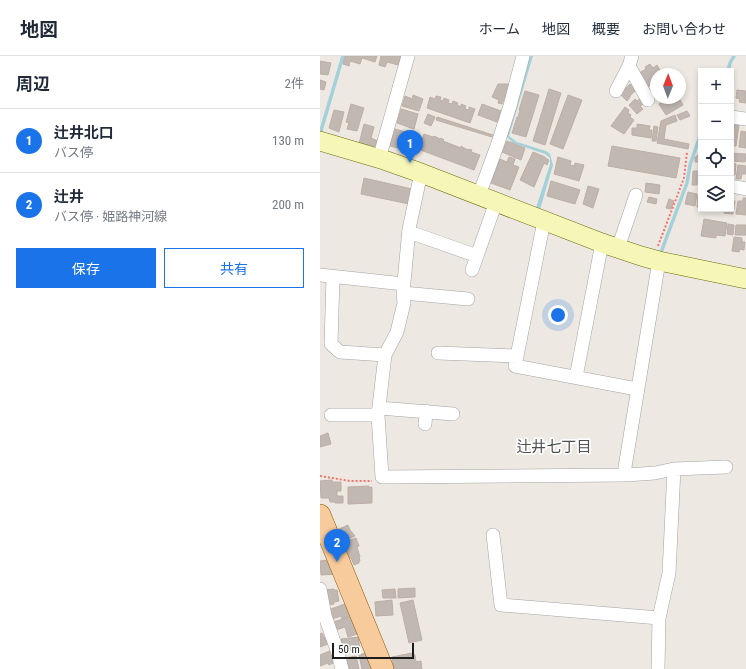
<!DOCTYPE html>
<html lang="ja">
<head>
<meta charset="utf-8">
<style>
  body { margin:0; font-family:"Roboto Condensed","Noto Sans JP",sans-serif; background:#f6f6f7; color:#1f2937 }
  .controls { position:absolute; right:12px; top:12px; display:grid; overflow:hidden; border-radius:0px; box-shadow:0 2px 6px #0003 }
  .controls button { width:36px; height:36px; display:grid; place-items:center; padding:0; border:0; border-bottom:1px solid #e0e1e3; background:#fff; color:#1f2937; font:20px sans-serif }
  .compass { position:absolute; left:330px; top:12px; width:36px; height:36px; border-radius:50%; background:#fff; box-shadow:0 2px 6px #0003; rotate:1deg }
  .scale { position:absolute; left:12px; bottom:10px; width:82px; box-sizing:border-box; padding-left:4px; border:2px solid #1c1c1c; border-top:0; font-size:11px; line-height:14px; white-space:nowrap; color:#1c1c1c; -webkit-text-stroke:3px #fff; paint-order:stroke }
  .you { position:absolute; left:238px; top:259px; width:14px; height:14px; margin:-10px; border:3px solid #fff; border-radius:50%; background:#1a73e8; box-shadow:0 0 0 6px #1a73e833 }
  .badge { display:grid; place-items:center; width:26px; height:26px; border-radius:50%; background:#1a73e8; color:#fff; font-size:13px; font-weight:700 }
  .pin { position:absolute; translate:-50% -33px; filter:drop-shadow(0 1px 2px #0008) }
  .pin::after { content:''; position:absolute; top:21px; width:14px; height:12px; background:inherit; clip-path:polygon(0 0,100% 0,50% 100%) }
  .list { margin:0; padding:0; list-style:none }
  h2 { display:flex; justify-content:space-between; align-items:center; height:52px; margin:0; padding:0 16px; font-size:17px }
  h2 small { font-size:13px; font-weight:400; color:#747a83 }
  .list li { display:grid; grid-template-columns:26px 1fr auto; gap:12px; align-items:center; box-sizing:border-box; height:64px; padding:0 16px; border-top:1px solid #e0e1e3 }
  .list b { display:block; font-size:15px; white-space:nowrap }
  .list p { margin:0; font-size:13px; white-space:nowrap; color:#747a83 }
  .list em { font-size:13px; font-style:normal; color:#747a83 }
  .actions { display:flex; gap:8px; padding:12px 16px }
  .actions a { flex:1; padding:9px 0; border:1px solid #1a73e8; border-radius:0px; text-align:center; font-size:14px; color:#1a73e8 }
  .actions .main { background:#1a73e8; color:#fff }
  .icon { flex:none; width:22px; height:22px; fill:none; stroke:currentColor; stroke-width:2; stroke-linecap:round; stroke-linejoin:round }
  .map { position:relative; flex:none; width:426px; height:613px; overflow:hidden }
  header { display:flex; align-items:center; gap:24px; box-sizing:border-box; height:56px; padding:0 20px; background:#fff; border-bottom:1px solid #e0e1e3 }
  header strong { font-size:19px }
  nav { display:flex; gap:22px; margin-inline-start:auto; font-size:14px }
  main { display:flex }
  aside { flex:1; background:#fff }
  .map>svg:first-child { display:block }
  .water { fill:#a4d0d9 }
  .lines { fill:none; stroke-linecap:round; stroke-linejoin:round }
  .stream { stroke:#a4d0d9; stroke-width:3.5 }
  .building { fill:#c1b8b2; stroke:#beaea5 }
  .street-casing { stroke:#a3a3a3; stroke-width:14 }
  .secondary-casing { stroke:#686d09; stroke-width:20 }
  .primary-casing { stroke:#8e5906; stroke-width:22 }
  .path { stroke:#f4726c; stroke-width:2; stroke-dasharray:2 2; stroke-linecap:butt }
  .street { stroke:#fff; stroke-width:13 }
  .secondary { stroke:#f6f6b7; stroke-width:19 }
  .primary { stroke:#f8cb9c; stroke-width:21 }
  .labels { text-anchor:middle; stroke-width:3.5; stroke-linejoin:round; paint-order:stroke }
  .neighbourhood-label { font-size:15px; fill:#4f4f4f; stroke:#fff }
</style>
</head>
<body>
<header>
<strong>地図</strong>
<nav><a>ホーム</a><a>地図</a><a>概要</a><a>お問い合わせ</a></nav>
</header>
<main>
<aside>
<h2>周辺<small>2件</small></h2>
<ul class="list">
<li><span class="badge">1</span><div><b>辻井北口</b><p>バス停</p></div><em>130 m</em></li>
<li><span class="badge">2</span><div><b>辻井</b><p>バス停 · 姫路神河線</p></div><em>200 m</em></li>
</ul>
<div class="actions"><a class="main">保存</a><a>共有</a></div>
</aside>
<div class="map">
<svg width="426" height="613" viewBox="0 0 426 613">
  <rect width="100%" height="100%" fill="#ede9e2"/>
  <path class="water" d="M209,0H213L189,80L197,86L226,95L230,98L233,109L219,157L215,155L230,108V102L225,98L193,87L187,81V78Z"/>
  <g class="lines">
    <path class="stream" d="M408,15L410,7L414,0
      M0,78L23,0
      M340,199L367,127L370,109L381,77"/>
  </g>
  <path class="building" d="M25,0H57L55,6L42,2L40,8L30,5L29,10L23,8Z
    M61,0H81L78,9L67,6L65,11L59,9Z
    M0,5L11,7L8,19L0,18Z
    M330,8L333,12L337,9L342,18H336V30L335,31L333,28L327,31L319,17L326,13L325,11Z
    M0,24L6,26L4,34L0,33Z
    M178,28H191L182,48L178,47L179,44L172,41Z
    M310,28L316,34L310,40V41L307,45L300,38Z
    M229,33L241,37L225,89L213,85Z
    M417,34L426,35V47L419,46L420,43L416,42Z
    M205,35L219,39L206,81L192,77L197,61H198L200,54H199Z
    M93,39L103,43L99,55L82,50L85,40L92,43Z
    M248,39L262,44L243,93L230,88Z
    M116,40L121,41L120,44L123,45L124,42L129,44L128,47L132,48L133,45L138,47L137,49L141,51V48L146,50L145,53L149,54V51L155,53L150,67L107,52L110,41L115,43Z
    M321,42L325,47L320,50L323,53L317,58L309,49L315,43L317,45Z
    M343,42H359L363,49L346,59L339,48L344,44Z
    M31,48L44,52L37,75L27,73L29,67L26,66Z
    M162,48L181,55L177,66L158,59Z
    M305,51L309,54L308,57L311,59L310,61L314,64L304,78L291,70Z
    M81,53L98,58L94,73L77,67Z
    M14,54L24,56L19,76L9,72Z
    M367,55L370,60L360,64L357,59Z
    M108,58L115,61L111,70L104,67Z
    M355,59L357,65L346,69L344,83L369,88L368,93L337,87L341,65Z
    M117,61L173,79L172,81L116,64Z
    M44,68L54,71L51,82L58,85L57,90H53L52,92L39,88Z
    M317,68L330,70L329,74H332L331,82L312,79V72H317Z
    M414,69H419L416,90H411V71L414,72Z
    M334,70L338,71L336,85H332Z
    M75,73L93,78L88,95L70,90Z
    M421,75L426,76V92L419,91Z
    M104,78L113,81L114,80L120,83L121,82L124,84L123,85L141,92V90L144,92L148,94L149,93L152,94L151,96L160,99L154,114L98,93Z
    M187,85L205,92L201,104L182,96Z
    M292,90L360,102L356,122L288,110Z
    M213,96L225,101V102L229,104L227,109L224,107L214,131L200,124Z
    M379,96H381V106H375V101H377V99H379Z
    M411,97L426,98L425,106L411,105Z
    M189,101L195,103L193,109L199,111L190,134L171,127L180,103L187,106Z
    M238,101L251,105L250,109L254,110L255,107L264,109L259,125L234,118Z
    M411,107L416,108L415,119L411,118Z
    M418,109L426,110V118H422L421,123H416Z
    M373,115H380V116H381V127H377V129H372Z
    M44,122L92,133L89,148L41,138Z
    M231,125L260,134L255,148L227,140Z
    M326,127L340,129L339,138L325,136Z
    M268,130L279,133L273,152L263,148Z
    M368,136L377,138L375,150L365,148Z
    M378,139L381,140V152L377,151Z
    M329,141L337,143L336,148L327,146Z
    M423,142H426V159L416,158L418,145H423Z
    M349,143L354,145L351,153L346,152Z
    M411,145H415L413,158L404,157L405,153H411Z
    M384,163L407,167L405,180L396,179V182L381,180Z
    M408,168L414,169L413,179L407,178Z
    M416,169H426V179H415Z
    M414,181L422,182V186H425L424,194L420,193L419,196L412,195Z
    M8,377L11,388L0,391V380Z
    M12,424V426H21V435H17V440H23V447H15V446H10L9,442H1L0,425Z
    M49,430V432L52,431V447L28,448V431Z
    M28,469L30,474L35,480L21,486L17,474Z
    M36,482L39,490L37,491L40,501H39L40,505H39V507L34,509L31,502H30L24,486Z
    M10,504L17,518L1,519L0,505Z
    M95,532V541L78,542V533Z
    M14,533V534H17L19,545L14,546V548L6,549L3,534Z
    M75,533L76,542H63L62,534Z
    M72,544L73,559L56,560L55,546Z
    M93,544L102,584L89,587L80,547Z
    M28,547L33,559L22,563L21,560L12,563L8,554Z
    M34,560L40,577L28,581L25,571L16,574L13,566Z
    M2,577L8,588L0,591V578Z
    M38,581L40,592L23,594L21,583Z
    M12,594L16,604L13,606V607L9,609L8,607L0,610V599Z
    M49,596L56,613H42L39,599Z
    M92,597L95,599L96,606L101,605L102,613H74L72,601Z
    M36,600L39,613H28L25,602Z"/>
  <g class="lines">
    <defs>
      <path id="street" d="M312,0L309,10L328,44
        M296,35L309,10
        M411,61L426,63
        M59,103L88,0
        M101,117L89,173L83,237L84,247L77,276L65,299L58,359L62,421L306,419L335,417L354,413L406,411
        M411,130L426,133
        M159,139L177,90L190,50L203,0
        M224,165L195,310L317,333
        M95,178L157,200
        M298,192L316,139
        M152,214L176,146
        M0,219L84,228
        M13,221L11,288L20,296L65,299
        M83,237L148,243
        M118,297L197,300
        M256,321L282,187
        M59,352L133,358
        M11,359H58
        M105,368L106,355
        M306,419L305,411L339,205
        M173,479L181,549L339,562
        M0,533L5,560L18,597L22,613
        M338,613L339,562L349,517L354,413"/>
      <path id="secondary" d="M0,85L64,104L101,117L282,187L321,200L339,205L426,223"/>
      <path id="primary" d="M0,459L63,613"/>
    </defs>
    <use href="#street" class="street-casing"/>
    <use href="#secondary" class="secondary-casing"/>
    <use href="#primary" class="primary-casing"/>
    <path class="path" d="M338,190L364,122L367,96
      M0,420L30,425H52"/>
    <use href="#street" class="street"/>
    <use href="#secondary" class="secondary"/>
    <use href="#primary" class="primary"/>
  </g>
  <g class="labels">
    <g class="neighbourhood-label">
      <text x="234" y="396">辻井七丁目</text>
    </g>
  </g>
</svg>
<div class="controls">
<button>+</button>
<button>−</button>
<button><svg class="icon" aria-label="locate" viewBox="0 0 24 24"><circle cx="12" cy="12" r="6"/><path d="M12 2v4M12 18v4M2 12h4M18 12h4"/></svg></button>
<button><svg class="icon" aria-label="layers" viewBox="0 0 24 24"><path d="M12 4l9 5-9 5-9-5zM3 14l9 5 9-5"/></svg></button>
</div>
<svg class="compass" viewBox="-18 -18 36 36"><path d="M0-13l5 13h-10z" fill="#e53935"/><path d="M0 13l5-13h-10z" fill="#747a83"/></svg>
<div class="scale">50 m</div>
<div class="you"></div>
<div class="pin badge" style="left:90px;top:107px">1</div>
<div class="pin badge" style="left:17px;top:506px">2</div>
</div>
</main>
</body>
</html>
